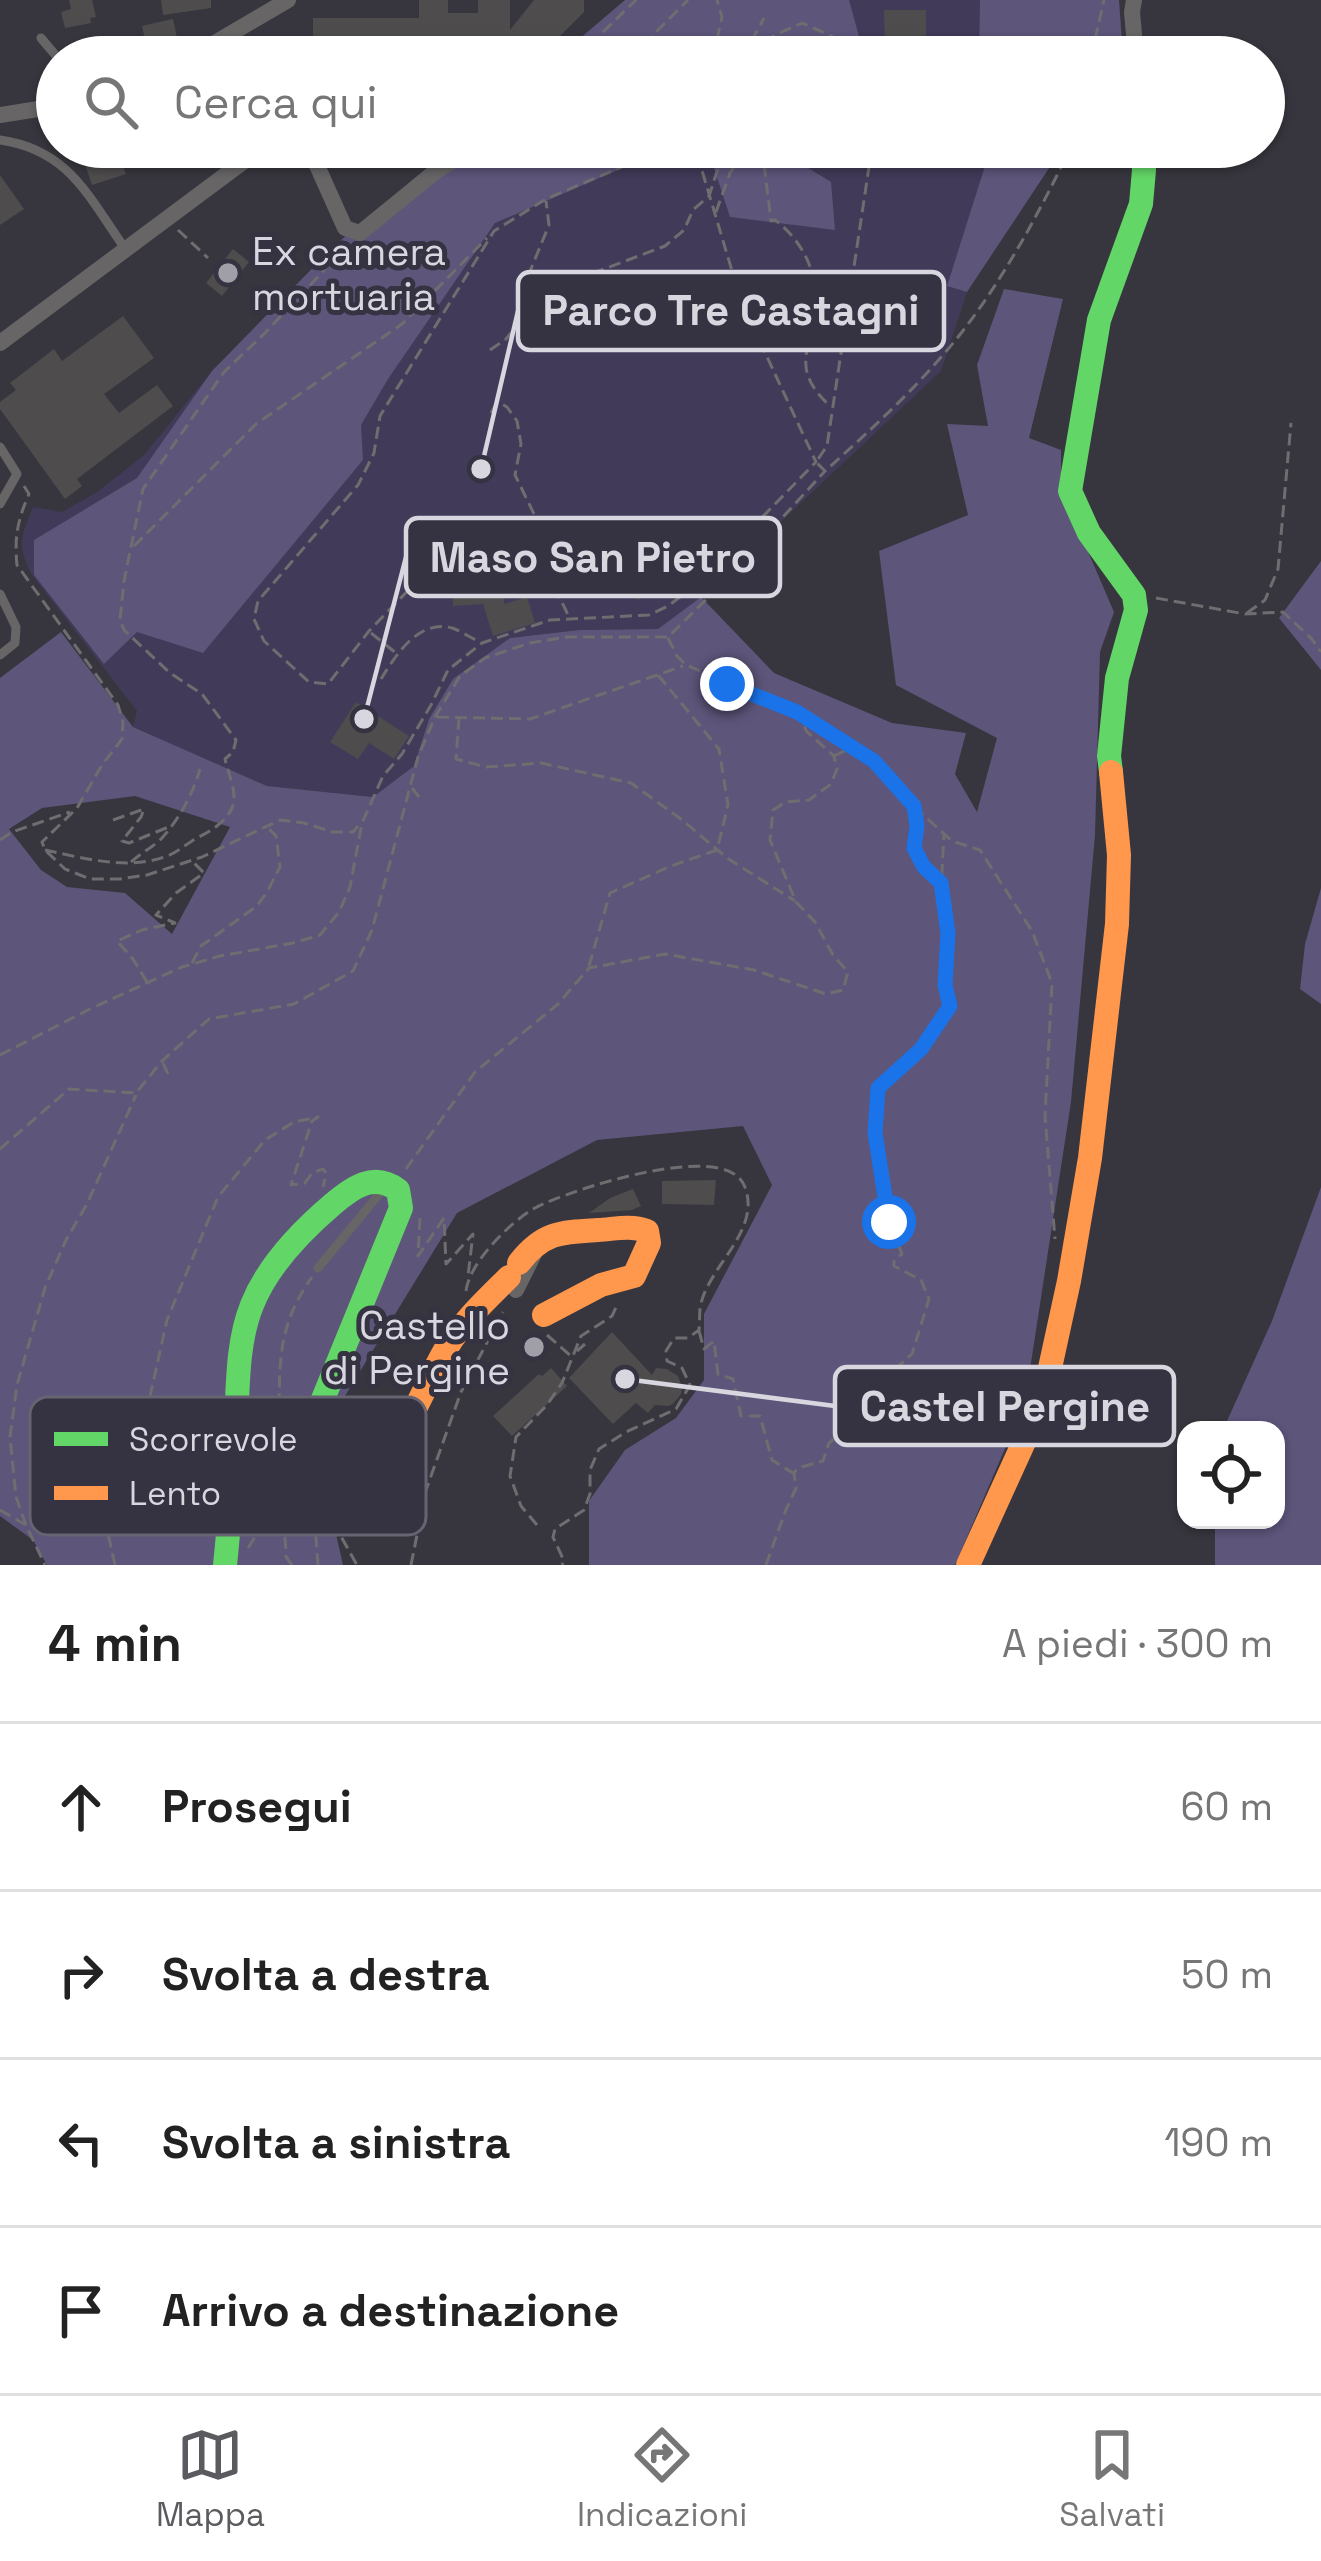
<!DOCTYPE html>
<html lang="it">
<head>
<meta charset="utf-8">
<style>
  body { margin:0; font-family:"Space Grotesk",sans-serif; background:#f6f6f6; color:#222 }
  .controls { position:absolute; right:36px; bottom:36px; display:grid; overflow:hidden; border-radius:24px; box-shadow:0 3px 9px #0004 }
  .controls button { width:108px; height:108px; display:grid; place-items:center; padding:0; border:0; border-bottom:3px solid #e0e0e0; background:#fff; color:#222; font:60px sans-serif }
  .stop { position:absolute; width:36px; height:36px; margin:-27px; border:9px solid #1a73e8; border-radius:50%; background:#fff }
  .stop.end { background:#1a73e8; border-color:#fff; box-shadow:0 3px 12px #0008 }
  .list { margin:0; padding:0; list-style:none }
  h2 { display:flex; justify-content:space-between; align-items:center; height:156px; margin:0; padding:0 48px; font-size:51px }
  h2 small { font-size:39px; font-weight:400; color:#767676 }
  .list li { display:grid; grid-template-columns:78px 1fr auto; gap:36px; align-items:center; box-sizing:border-box; height:168px; padding:0 48px; border-top:3px solid #e0e0e0 }
  .list b { display:block; font-size:45px; white-space:nowrap }
  .list em { font-size:39px; font-style:normal; color:#767676 }
  .icon { flex:none; width:66px; height:66px; fill:none; stroke:currentColor; stroke-width:2; stroke-linecap:round; stroke-linejoin:round }
  .map { position:relative; flex:none; width:1321px; height:1565px; overflow:hidden }
  .search { position:absolute; background:#fff; box-shadow:0 3px 9px #0004; left:36px; right:36px; top:36px; height:132px; display:flex; align-items:center; gap:30px; box-sizing:border-box; padding:0 42px; border-radius:66px; color:#767676; font-size:45px }
  .sheet { height:828px; background:#fff }
  nav { display:flex; justify-content:space-around; align-items:center; box-sizing:border-box; height:168px; border-top:3px solid #e0e0e0; background:#fff; font-size:33px; color:#767676 }
  nav a { display:grid; justify-items:center; gap:6px }
  nav .on { color:#5b5a5e }
  .map>svg:first-child { display:block }
  .green { fill:#413a58 }
  .forest { fill:#5d557a; fill-rule:evenodd }
  .building { fill:#4e4c4d }
  .lines { fill:none; stroke-linecap:round; stroke-linejoin:round }
  .path { stroke:#6f6d70; stroke-width:3; stroke-dasharray:12 6; stroke-linecap:butt }
  .lane { stroke:#676566; stroke-width:9 }
  .street { stroke:#676566; stroke-width:16 }
  .fast { stroke:#63d668; stroke-width:24 }
  .slow { stroke:#ff974d; stroke-width:24 }
  .route { stroke:#1a73e8; stroke-width:15 }
  .poi-dot { fill:#a09fa7; stroke:#353241; stroke-width:4.5 }
  .labels { text-anchor:middle; stroke-width:10; stroke-linejoin:round; paint-order:stroke }
  .poi-label { font-size:39px; fill:#d8d7e0; stroke:#353241; text-anchor:start }
  .key { fill:#353241; stroke:#666471; stroke-width:3 }
  .key-label { font-size:33px; fill:#d8d7e0 }
  .leader { fill:none; stroke:#d8d7e0; stroke-width:4.5 }
  .callout-dot { fill:#d8d7e0; stroke:#353241; stroke-width:4.5 }
  .callout { fill:#353241; stroke:#d8d7e0; stroke-width:4.5 }
  .callout-label { font-size:42px; text-anchor:middle; font-weight:bold; fill:#d8d7e0 }
</style>
</head>
<body>
<div class="map">
<svg width="1321" height="1565" viewBox="0 0 1321 1565">
  <rect width="100%" height="100%" fill="#37363e"/>
  <path class="green" d="M633,0H1119L1123,57H561Z
    M456,147H1128L1129,160L1057,156L967,292L941,371L701,597L659,629L579,630L510,638L429,719L414,766L373,797L267,786L133,727L137,711L32,575C16,545 21,537 33,507L62,512L97,492L144,455L212,371Z"/>
  <path class="forest" d="M625,0H849L863,51L869,57H558Z
    M980,0H1119L1123,57H979Z
    M452,147H683L664,150L495,223L388,379L361,425L363,460L203,653L137,632L104,664L34,575V540L137,478L212,371L335,245Z
    M707,147H803L792,158L831,182L835,230L730,217Z
    M991,147H1128L1129,160L1057,156L967,292L947,286Z
    M1004,289L1063,299L1029,438L1061,450V489L1114,612L1100,652L1095,835L1071,1102L1025,1402L955,1565H589V1501L625,1450L676,1418L704,1380V1314L772,1185L743,1126L597,1140L457,1213L329,1422L330,1508L343,1565H47L33,1540L0,1516V678L61,632L133,727L267,786L373,797L414,766L429,719L453,679L510,638L579,630L658,629L701,597L774,673L892,723L966,733L955,774L977,812L997,738L896,685L879,551L968,515L947,424L988,426L977,365ZM135,796L230,827L172,934L125,893L67,887L41,870L9,829L42,808Z
    M1321,561V670L1279,618Z
    M1321,888V1004L1300,989L1305,944Z
    M1321,1187V1565H1215V1520H1276V1430H1223L1272,1321Z"/>
  <path class="building" d="M69,0H92L96,17L90,18L91,23L65,28L61,12L71,9Z
    M161,0H211V8L163,15Z
    M419,0H448V13H478V0H510V30L534,0H584V12L539,57H490V49H449V57H313V18H419Z
    M884,10H926V43L885,44Z
    M173,19L178,42L147,48L142,26Z
    M79,147H175V149L123,167L126,174L92,185Z
    M0,175L24,209L0,225Z
    M233,249L249,262L222,296L206,283Z
    M123,316L154,358L104,394L119,413L157,385L173,406L77,479L82,486L65,499L0,409V402L16,390L10,383L54,349L62,361Z
    M621,569L648,586L639,600L612,583Z
    M503,580L504,604L527,597L535,623L493,636L483,604L453,606L452,582Z
    M356,702L409,736L394,759L369,743L358,759L330,742Z
    M716,1180L714,1205L662,1204V1181Z
    M633,1189L641,1206L632,1210L589,1213L610,1198Z
    M612,1332L652,1375L656,1368L667,1369L678,1376L682,1387L681,1394L673,1404L668,1406L655,1405L648,1413L636,1403L613,1424L569,1378Z
    M551,1368L567,1386L512,1436L493,1416L539,1374L542,1376Z"/>
  <g class="lines">
    <path class="path" d="M577,57L636,0
      M631,57L688,0
      M713,57L722,17L717,0
      M743,57L764,18
      M754,57L773,36L802,23L836,38L852,57
      M1091,57L1104,0
      M765,147L763,156L771,221L775,220C803,241 819,274 816,311C814,329 804,348 806,366C807,382 819,396 830,406
      M872,147L827,446L816,462L825,471C873,428 922,383 962,332C1006,275 1040,211 1071,147
      M716,212L730,173L747,147
      M178,230L208,258
      M525,299L665,246L684,230L693,210L709,196L725,147
      M490,350L506,339L526,315V281L549,225L546,201
      M491,413L496,404L500,403L507,407L517,421L521,444L515,475L537,520L616,518L722,555
      M24,486L29,494C18,519 14,537 17,565L118,705L123,722L122,739L102,765L77,808L42,842L45,850L65,869L90,879H120L147,875L202,857L280,820L304,823L333,832H353L358,826
      M134,546L256,424L402,324L487,238
      M421,577L369,631L328,684L309,682L264,641L254,619L258,601L358,485L374,453L380,416L494,231L546,199L633,162L697,152
      M528,577L512,552L536,522
      M505,595L524,580H537L560,598L569,617
      M1156,598L1245,614L1283,612L1311,638L1321,652
      M1247,613L1265,600L1278,569L1291,423
      M371,633L396,653
      M668,638L677,656L686,665L797,712L874,761L921,813L952,841L980,850L1032,931L1052,983L1045,1116L1055,1239
      M381,679C396,655 418,619 452,628C461,631 471,638 480,642
      M437,717L530,719L683,666
      M459,718L456,759L486,767L541,763L631,783L681,819L727,858L795,901
      M834,756L853,747
      M412,788L419,797
      M915,811C920,850 905,851 940,882
      M113,820L144,809L141,817L122,841L129,843L171,826
      M0,840L12,832L70,812
      M45,850C83,858 128,871 167,856C179,852 188,842 199,837C211,831 229,820 233,805C237,791 228,773 225,759L233,752L236,740L202,694L170,673L124,630L120,620L124,581L143,489L224,372L264,334L346,247
      M131,862C141,853 153,847 162,838C179,819 193,794 200,769
      M192,963L201,946L257,906L267,892L280,867L276,836L268,828
      M589,966L610,893L671,866L717,850L728,805L719,749L658,675
      M147,982L133,959L117,941L142,930L175,923L156,915L176,893L204,873L193,862
      M0,1055L90,1009L182,967L220,956L293,943L320,935L339,912L350,887L362,823L383,776L402,754L431,705L448,670L482,643L550,620L649,615L668,606L696,585L816,462L741,301L695,147
      M163,1063L170,1078
      M0,1149L69,1089L136,1093L162,1061L209,1019L294,1004L353,971L372,930L418,757L435,717L460,676L485,658L530,643L566,637H668L718,588L825,471
      M406,1169L475,1072L558,1004L589,968L665,954L754,970L826,994L843,990L848,972L833,955L815,922L796,902L770,840L773,810L786,802L809,800L831,784L837,769L834,756L807,732L797,712
      M420,1218L418,1256L444,1218L446,1264L473,1234L468,1276
      M466,1291C469,1263 511,1221 535,1208C569,1190 724,1139 744,1185C763,1228 711,1264 701,1303C699,1311 700,1321 699,1330L688,1338H674L666,1351L667,1361L682,1368L690,1385L676,1409L626,1432L599,1449L590,1470V1494L584,1510L555,1529L553,1537L564,1561L562,1565
      M699,1331L704,1349L714,1341L718,1374L733,1379L741,1416H760L772,1460L793,1473
      M547,1335L571,1356
      M577,1351L585,1344
      M0,1510L26,1525L45,1565
      M333,1522L357,1565
      M26,1525L16,1497L10,1437L17,1385L45,1288L66,1240L87,1204L136,1095
      M537,1525L521,1506L510,1476L516,1437L547,1405L562,1383L581,1336L612,1316L618,1303
      M248,1548L264,1523L275,1533L277,1492
      M115,1565L108,1534V1478L145,1419L167,1320L218,1197L265,1140L294,1122L318,1117L312,1121L291,1185L305,1183L312,1173L323,1169L326,1173L323,1187
      M292,1565L286,1557C286,1532 279,1508 278,1483C276,1465 279,1446 279,1428C280,1368 275,1329 312,1277
      M318,1565L315,1523L318,1520
      M411,1565L426,1490L461,1392L503,1312
      M766,1565L785,1512L796,1488L794,1473L798,1468L823,1461L829,1443L861,1418L864,1397L912,1354L929,1299L921,1280L894,1266V1261L902,1254L889,1223L879,1160L875,1133L879,1088L921,1049L950,1006L945,985L948,933L941,890L944,834"/>
    <path class="lane" d="M41,38L57,57
      M0,140C70,150 89,198 126,250
      M0,447L17,474L0,504
      M0,594L16,627L15,643L0,655
      M318,1268L386,1186"/>
    <path class="street" d="M1134,0L1132,12L1136,57
      M191,57L288,0
      M0,115L57,106
      M301,147L311,152L345,228L360,233L435,172L474,147
      M0,343L263,147
      M516,1290L534,1254"/>
    <path class="fast" d="M1111,772L1109,756L1117,678L1136,610L1134,595L1089,533L1070,491L1099,320L1141,204L1144,170L1142,147
      M225,1565C230,1518 233,1472 236,1425C238,1386 237,1342 252,1305C268,1265 300,1232 333,1204C353,1187 374,1172 398,1190L401,1208L323,1399L312,1445L311,1470"/>
    <path class="slow" d="M519,1263C543,1232 561,1232 598,1230C616,1229 630,1225 647,1231L649,1243L634,1276L601,1285L544,1315
      M311,1470L310,1484L319,1500C328,1503 337,1505 346,1502C385,1488 425,1382 447,1347C464,1320 487,1299 509,1277
      M968,1565L1043,1400L1069,1281L1090,1158L1117,924L1119,855L1111,772"/>
  </g>
  <g class="lines">
    <path class="route" d="M727,684L797,712L874,761L914,806L917,826L914,848L924,867L941,883L948,933L945,985L950,1006L921,1049L878,1088L875,1133L889,1222"/>
  </g>
  <g class="poi-dot">
    <circle cx="228" cy="273" r="12"/>
    <circle cx="534" cy="1347" r="12"/>
  </g>
  <g class="labels">
    <g class="poi-label">
      <text x="252" y="265">Ex camera<tspan x="252" dy="45">mortuaria</tspan></text>
      <text x="510" y="1339" text-anchor="end">Castello<tspan x="510" dy="45">di Pergine</tspan></text>
    </g>
  </g>
  <rect x="30" y="1397" width="396" height="138" rx="18" class="key"/>
  <rect x="54" y="1432" width="54" height="14" fill="#63d668"/>
  <rect x="54" y="1486" width="54" height="14" fill="#ff974d"/>
  <g class="key-label">
    <text x="129" y="1451">Scorrevole</text>
    <text x="129" y="1505">Lento</text>
  </g>
  <path class="leader" d="M481 469L518 311M364 719L406 557M625 1379L835 1406"/>
  <g class="callout-dot">
    <circle cx="481" cy="469" r="12"/>
    <circle cx="364" cy="719" r="12"/>
    <circle cx="625" cy="1379" r="12"/>
  </g>
  <g class="callout">
    <rect x="518" y="272" width="426" height="78" rx="12"/>
    <rect x="406" y="518" width="374" height="78" rx="12"/>
    <rect x="835" y="1367" width="339" height="78" rx="12"/>
  </g>
  <g class="callout-label">
    <text x="731" y="325">Parco Tre Castagni</text>
    <text x="593" y="572">Maso San Pietro</text>
    <text x="1005" y="1421">Castel Pergine</text>
  </g>
</svg>
<div class="controls">
<button><svg class="icon" aria-label="locate" viewBox="0 0 24 24"><circle cx="12" cy="12" r="6"/><path d="M12 2v4M12 18v4M2 12h4M18 12h4"/></svg></button>
</div>
<div class="stop" style="left:889px;top:1222px"></div>
<div class="stop end" style="left:727px;top:684px"></div>
<div class="search"><svg class="icon" aria-label="search" viewBox="0 0 24 24"><circle cx="10" cy="10" r="6"/><path d="M15 15l6 6"/></svg>Cerca qui</div>
</div>
<section class="sheet">
<h2>4 min<small>A piedi · 300 m</small></h2>
<ul class="list">
<li><svg class="icon" aria-label="ahead" viewBox="0 0 24 24"><path d="M12 20V5M6 11l6-6 6 6"/></svg><div><b>Prosegui</b></div><em>60 m</em></li>
<li><svg class="icon" aria-label="right" viewBox="0 0 24 24"><path d="M7 20v-9h11M14 6l5 5-5 5"/></svg><div><b>Svolta a destra</b></div><em>50 m</em></li>
<li><svg class="icon" aria-label="left" viewBox="0 0 24 24"><path d="M17 20v-9H6M10 6l-5 5 5 5"/></svg><div><b>Svolta a sinistra</b></div><em>190 m</em></li>
<li><svg class="icon" aria-label="arrive" viewBox="0 0 24 24"><path d="M6 21V4h12l-3 4 3 4H6"/></svg><div><b>Arrivo a destinazione</b></div></li>
</ul>
</section>
<nav>
<a class="on"><svg class="icon" aria-label="map" viewBox="0 0 24 24"><path d="M3 6l6-2 6 2 6-2v14l-6 2-6-2-6 2zM9 4v14M15 6v14"/></svg>Mappa</a>
<a><svg class="icon" aria-label="directions" viewBox="0 0 24 24"><path d="M12 3l9 9-9 9-9-9zM9 14v-3h6M13 9l2 2-2 2"/></svg>Indicazioni</a>
<a><svg class="icon" aria-label="saved" viewBox="0 0 24 24"><path d="M7 4h10v16l-5-4-5 4z"/></svg>Salvati</a>
</nav>
</body>
</html>
